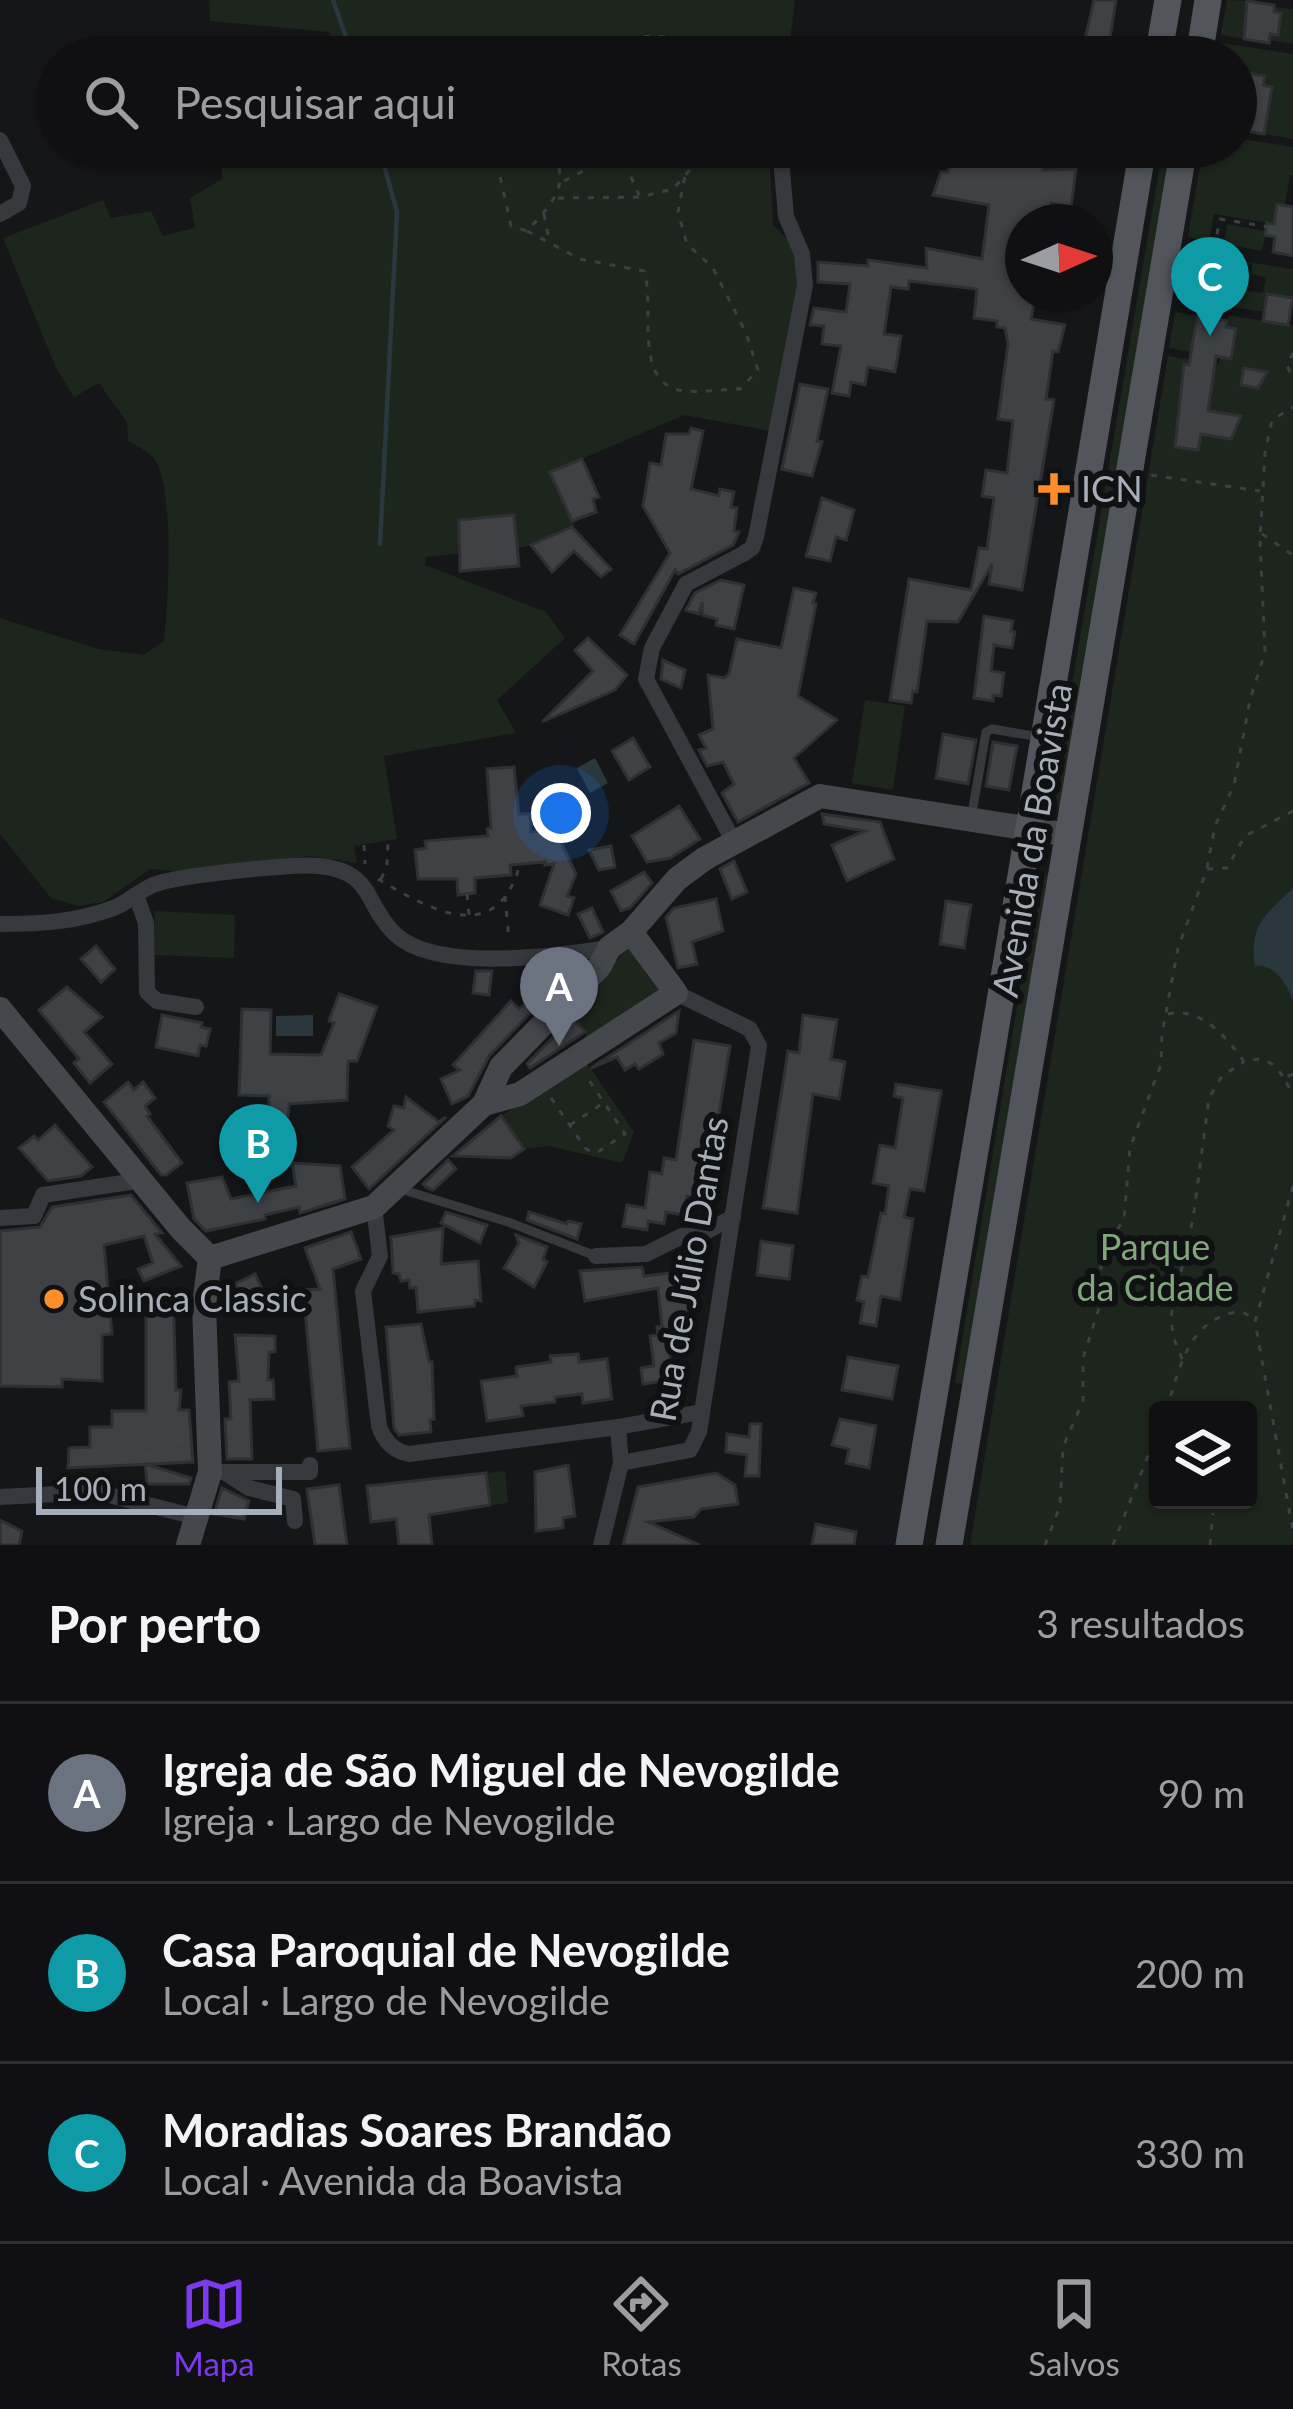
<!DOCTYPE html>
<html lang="pt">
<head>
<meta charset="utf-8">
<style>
  body { margin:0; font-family:Lato,sans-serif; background:#19191b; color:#f1f3f6 }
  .controls { position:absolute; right:36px; bottom:36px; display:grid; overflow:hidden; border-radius:12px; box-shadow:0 3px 9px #0004 }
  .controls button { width:108px; height:108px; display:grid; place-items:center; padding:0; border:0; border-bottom:3px solid #303032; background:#101012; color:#f1f3f6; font:60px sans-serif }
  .compass { position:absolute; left:1005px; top:204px; width:108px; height:108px; border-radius:50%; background:#101012; box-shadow:0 3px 9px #0004; rotate:87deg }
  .scale { position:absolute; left:36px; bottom:30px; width:246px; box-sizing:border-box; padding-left:12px; border:6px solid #a6afb9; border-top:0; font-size:33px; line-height:42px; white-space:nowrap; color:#a6afb9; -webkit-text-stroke:9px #101113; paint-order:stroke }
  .you { position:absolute; left:561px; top:813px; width:42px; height:42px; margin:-30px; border:9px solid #fff; border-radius:50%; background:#1a73e8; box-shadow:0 0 0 18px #1a73e833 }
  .badge { display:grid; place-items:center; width:78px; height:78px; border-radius:50%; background:#7c3aed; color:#fff; font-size:39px; font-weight:700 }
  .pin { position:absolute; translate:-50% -99px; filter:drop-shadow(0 3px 6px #0008) }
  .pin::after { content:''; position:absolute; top:63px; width:42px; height:36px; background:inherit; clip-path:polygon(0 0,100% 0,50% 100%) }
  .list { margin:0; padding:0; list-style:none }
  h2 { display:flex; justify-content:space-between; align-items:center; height:156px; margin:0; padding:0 48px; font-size:51px }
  h2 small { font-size:39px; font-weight:400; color:#9c9d9f }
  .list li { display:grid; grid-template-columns:78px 1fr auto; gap:36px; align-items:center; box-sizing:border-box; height:180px; padding:0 48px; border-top:3px solid #303032 }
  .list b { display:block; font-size:45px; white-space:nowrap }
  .list p { margin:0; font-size:39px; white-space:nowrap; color:#9c9d9f }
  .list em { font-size:39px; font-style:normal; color:#9c9d9f }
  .icon { flex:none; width:66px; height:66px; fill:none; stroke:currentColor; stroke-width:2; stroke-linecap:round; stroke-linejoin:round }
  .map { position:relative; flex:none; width:1293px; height:1545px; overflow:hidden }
  .search { position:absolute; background:#101012; box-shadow:0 3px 9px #0004; left:36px; right:36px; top:36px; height:132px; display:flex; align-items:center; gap:30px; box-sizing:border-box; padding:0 42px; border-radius:66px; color:#9c9d9f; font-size:45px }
  .sheet { height:696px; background:#101012 }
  nav { display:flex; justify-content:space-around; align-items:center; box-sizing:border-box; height:168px; border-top:3px solid #303032; background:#101012; font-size:33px; color:#9c9d9f }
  nav a { display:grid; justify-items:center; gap:6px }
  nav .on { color:#7c3aed }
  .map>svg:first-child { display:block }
  .green { fill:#1d261d; fill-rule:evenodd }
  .water { fill:#2a383d }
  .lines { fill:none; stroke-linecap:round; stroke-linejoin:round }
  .stream { stroke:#2a383d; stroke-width:4.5 }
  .building { fill:#3f4145; stroke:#2f3034; stroke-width:3 }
  .path { stroke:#3c4044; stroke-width:3; stroke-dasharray:6 9; stroke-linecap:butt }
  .lane { stroke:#36393d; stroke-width:9 }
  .street { stroke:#36393d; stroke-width:16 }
  .secondary { stroke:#44484d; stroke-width:24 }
  .primary { stroke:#52565c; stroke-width:27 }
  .poi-dot { fill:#ff8e26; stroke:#101113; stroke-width:4.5 }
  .labels { text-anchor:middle; stroke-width:12; stroke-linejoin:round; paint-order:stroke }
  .poi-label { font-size:36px; fill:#a6afb9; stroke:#101113; text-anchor:start }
  .street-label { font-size:36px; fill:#a6afb9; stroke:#101113 }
  .park-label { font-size:36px; fill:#81a67b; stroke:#101113 }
</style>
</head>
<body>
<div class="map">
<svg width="1293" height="1545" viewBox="0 0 1293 1545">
  <rect width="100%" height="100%" fill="#151618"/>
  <path class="green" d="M209,0H795L788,57H339L329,32L210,21Z
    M1227,0L1247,1L1244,39L1221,35Z
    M1274,7L1293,9V44L1269,40L1270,34L1278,35L1281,13L1274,12Z
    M1220,43L1293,54V139L1264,134L1272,87L1263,85L1264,76L1236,71V57H1218Z
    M1236,138L1293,147V175H1290L1285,206L1277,205L1274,224L1214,214L1209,241L1188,237L1203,147H1236Z
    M227,147H769L773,225L794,246L800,264L776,432L684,415L551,472L574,526L525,547L426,557L425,565L546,612L565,638L497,700L516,733L384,756L397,839L354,846L357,863L310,856L175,871L150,869L103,902L78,906L51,898L0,834V618L98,649L144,655L164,641C168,606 176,480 152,456C146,450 135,445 128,441L127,422L99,383L74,397L56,368L3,238L103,200L111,218L151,211L163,236L195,228L190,198L222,179L221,155Z
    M1163,147H1174L1063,810L1051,808Z
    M1227,224L1266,231L1262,251L1224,244Z
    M1185,252L1293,269V298L1267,294L1264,312L1220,305L1223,287L1263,293L1266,277L1251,274L1252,264Z
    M1184,261L1209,266L1208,273L1203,274L1202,302L1178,297Z
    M1175,312L1198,316L1191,352L1169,348Z
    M1228,315L1293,326V1545H970L1168,356L1219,364ZM1158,1410H1248V1500H1158Z
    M865,700L905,706L893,790L852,783Z
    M1039,873L1051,875L963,1384L955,1383Z
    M155,911L235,915L234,958L153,955Z
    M634,942L670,991L591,1042L568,1010Z
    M585,1060L634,1132L622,1163L549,1146L524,1149L501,1116Z
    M505,1471L508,1503L490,1505L486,1473Z"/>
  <path class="water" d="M595,758L608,783L590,793L577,768Z
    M1293,888V1000C1287,984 1274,963 1255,966C1249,924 1266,915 1293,888Z
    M313,1015V1036H276V1016Z"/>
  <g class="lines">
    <path class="stream" d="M333,0L353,57
      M379,147L397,212L380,544"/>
  </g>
  <path class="building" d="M1094,0H1116L1107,57H1087L1083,48Z
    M1247,1L1274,5V12L1281,13L1278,35L1270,34L1269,43L1244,39Z
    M1236,71L1265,76L1263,85L1272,87L1264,134L1236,129Z
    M951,151L1007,153L1044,163L1043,170L1076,169L1071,207L1051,203L1048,222H1023V294H1036L1031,319L1065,325L1058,352L1053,351L1046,399L1054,400L1022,590L989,584L992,564L958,622L927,621L917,692L913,691L911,703L890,700L909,579L971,590L979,548L987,549L994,498L982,496L986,470L1007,473L1013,421L998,419L1008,344L1005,328L997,327V321L974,318L977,289L909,281L908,289L891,287L884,334L901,336L895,372L868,367L865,385L851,382L849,396L832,393L841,346L822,344L824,326L810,325L814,308L846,312L850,284L818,282V262L868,266V260L927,268L926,248L982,259L989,205L933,195L941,172H948Z
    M1277,204L1293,207V256L1273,252L1275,237L1265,235L1267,223L1274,224Z
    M1209,266L1226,269L1218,319L1227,321L1226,327L1236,329L1231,359L1216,356L1208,411L1241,416L1231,439L1201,434L1198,450L1175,447L1184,364L1189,365L1204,273H1208Z
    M1267,294L1293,298L1288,325L1263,321Z
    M1244,368L1267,372L1258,388L1241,385Z
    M800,384L828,389L817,441L822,442L812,476L782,469Z
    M691,428L703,431L691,489L719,496L720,489L734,492L731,507L737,508L734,531L739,532L733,545L678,574L675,570L634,644L620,635L670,553L643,506L650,463L661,465L666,434H689Z
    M582,459L599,497L593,499L596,512L572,521L550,472Z
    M822,498L854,510L846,540L836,537L830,561L806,556Z
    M514,515L519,566L460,571L459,520Z
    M572,527L611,569L601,577L574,551L552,572L531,545Z
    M721,580L744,585L734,629L716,625L717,619L703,615L702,602L699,614L686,610L695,593Z
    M794,588L816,593L813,603L816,604L798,696L837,720L794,758L809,783L738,822L722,793L734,784L723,762L707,766L699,750L706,748L699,735L713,729L708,675L724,678L729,674L737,639L781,648Z
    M984,616L1013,621L1011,631L1015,632L1012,648L994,645L991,671L1004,673L1001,696L993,695V701L974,698Z
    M588,638L627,675L615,690L542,722L593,671L575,650Z
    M663,660L685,670L681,688L661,679Z
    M943,734L976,740L968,784L936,778Z
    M633,738L650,767L629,780L612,751Z
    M993,742L1017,746L1009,790L986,786Z
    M514,767L519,814H530L531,832L555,829L576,874L567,896L574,898L568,915L540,905L554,864L545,865V862L510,865L511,875L475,878V893L458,895L457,879H418L415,850L426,848L425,841L488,836L487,829L491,828L487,769Z
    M679,806L700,839L670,858L647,862L632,836Z
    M822,814L880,822L894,859L847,881L832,845L865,831L824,824Z
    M611,846L615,867L599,870L589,850Z
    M734,861L747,892L732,899L720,869Z
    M644,872L652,883L630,908L621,911L611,891Z
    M716,899L723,931L692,942L697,964L678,968L666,917L674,908Z
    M946,901L971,905L964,948L940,944Z
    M592,908L603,932L590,938L578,914Z
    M96,946L115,969L101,982L81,959Z
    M476,971H492L489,995L473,993Z
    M67,987L102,1017L84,1032L112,1064L90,1083L74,1063L79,1059L39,1010Z
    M339,994L377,1007L357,1061H348L347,1100L289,1104L288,1121L269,1120V1096L239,1095L242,1009L271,1010L270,1054L321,1055L334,1023L329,1021Z
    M511,1001L519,1009L527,1001L534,1009L489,1056L468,1096L452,1104L441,1079L460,1070L453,1065Z
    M679,1011L676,1033L659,1043L663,1054L639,1069L635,1064L625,1070L617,1057L591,1068Z
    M162,1015L202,1023L201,1027L210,1029L206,1046L200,1045L198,1056L156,1047Z
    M803,1015L837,1020L831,1059L845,1062L839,1099L813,1094L797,1213L763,1208L788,1051L799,1053Z
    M573,1017L585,1032L530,1068L527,1064Z
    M694,1040L730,1046L708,1181L696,1179L693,1197L687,1196L684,1215L666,1212L664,1224L648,1221L647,1230L623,1226L627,1205L645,1208L650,1172L662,1174L664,1158L676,1160Z
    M128,1082L134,1090L143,1082L155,1098L145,1106L150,1114L147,1116L182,1163L166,1175H161L104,1102Z
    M896,1084L941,1091L924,1191L910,1189L904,1217L913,1219L900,1300L881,1296L876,1326L860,1323L864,1302L857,1300L862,1276L868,1277L881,1213L885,1214L889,1186L873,1183L880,1145L895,1148L903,1098L894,1096Z
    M406,1097L439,1122L446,1117L369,1189L352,1167L394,1130L388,1126L394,1106L404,1108Z
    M501,1116L524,1149L511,1158L453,1156Z
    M55,1125L92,1167L81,1176L48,1181L19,1148L34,1136L38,1140Z
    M448,1160L456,1169L433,1190L426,1187L423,1184Z
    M292,1163L340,1166L345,1199L300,1213L299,1207L265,1215V1219L206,1231L194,1219L187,1183L222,1177L231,1199L296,1186Z
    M131,1195L162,1233L155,1234L181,1266L144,1281L138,1269L153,1263L144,1236L104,1245L112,1334L102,1335V1381L62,1379V1387L0,1386V1231L40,1227L52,1207Z
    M446,1212L487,1225L480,1243L441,1223Z
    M529,1212L567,1224L568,1221L581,1224L577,1239L527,1220Z
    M443,1228L441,1264L478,1261L481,1301L475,1300L474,1306L418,1312L416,1287L410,1288L409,1280L401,1281L399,1274L393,1273L391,1237Z
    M351,1232L361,1259L333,1269L350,1448L318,1451L303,1290L320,1289L305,1248Z
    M516,1235L547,1247L543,1259L547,1262L534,1287L504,1268L519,1243Z
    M761,1241L793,1246L789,1279L757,1275Z
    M642,1267L644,1276L681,1272L682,1280H687L689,1321H683L684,1331L674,1332L675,1341L668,1342L673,1380L643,1384L641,1368L654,1366L650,1336L658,1335L657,1327L662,1326L658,1288L585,1301L580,1271Z
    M255,1274L263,1291L257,1294L262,1302L248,1309L235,1284Z
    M173,1292L176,1390H181L179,1410H189L193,1462L68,1468L69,1448L90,1447V1427H112V1411H146V1293Z
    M421,1324L429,1362H432L434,1419L430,1420L431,1432L399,1435L394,1428L386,1327Z
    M235,1335L275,1336V1352H269L268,1380H273L274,1399L250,1400L252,1459H227L225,1419H231L229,1382L239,1381Z
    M578,1354L579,1362L607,1359L612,1399L583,1403L582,1394L555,1397V1402L521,1406L523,1416L487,1421L481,1381L517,1376L516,1367L551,1362L550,1356Z
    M848,1357L898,1366L892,1399L842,1390Z
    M840,1419L876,1426L869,1468L846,1463L849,1449L832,1445Z
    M750,1424H761L759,1476H745L747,1455L726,1452L727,1434L749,1437Z
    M145,1464L191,1478L189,1484H147Z
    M568,1465L575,1516L563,1518V1528L536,1531L535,1472Z
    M486,1473L490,1505L429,1515L432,1545H399L396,1519L371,1522L367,1486Z
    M716,1473L735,1485L738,1504L701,1509L694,1517L648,1522L700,1545H623L638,1487Z
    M339,1485L347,1545H315L307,1489Z
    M222,1488L249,1501L244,1519L214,1514Z
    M0,1520L22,1531L19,1545H0Z
    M816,1524L856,1532L854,1545H812Z"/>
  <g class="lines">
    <path class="path" d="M588,57C634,34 651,30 701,45
      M711,57L701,45L767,50L787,48L786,57
      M499,147L500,176L511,226L527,231C552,204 575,181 548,147
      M564,181L620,152L639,195
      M558,198L640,197L673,189L710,147
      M544,214L549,240
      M527,231L580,259L644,271C655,304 635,371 672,388C689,395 721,389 740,389L758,370L746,333L713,268L687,244L678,212L685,176
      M1214,249L1220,219L1293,231
      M1293,353L1287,366L1293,378
      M1151,475L1260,491
      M1262,534L1293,555
      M364,845L365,864
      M1207,868L1215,826L1234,785L1250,700L1265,652L1260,540L1265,453L1272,420L1293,407
      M378,879C427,908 497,950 520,864
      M381,879L387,866L388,840
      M467,894L469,915
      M505,896L509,940
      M1168,1014C1200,1006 1227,1037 1244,1062C1264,1055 1273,1062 1284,1078
      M1293,1074L1284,1078L1293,1095
      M551,1098L586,1149L596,1153L625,1134L587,1077
      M570,1125L602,1104
      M1293,1186L1255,1322L1293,1531
      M1182,1359L1173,1336L1171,1316L1193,1219L1209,1098L1222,1076L1244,1062
      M1166,1410C1179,1373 1185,1327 1228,1314C1241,1310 1246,1312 1254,1321
      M131,1451L189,1445
      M1045,1545L1060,1506L1063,1447L1083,1401V1358L1101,1302V1256L1124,1219L1130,1148L1161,1064L1162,1034L1178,948L1207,869L1227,868L1245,836L1293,811
      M1113,1545L1158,1430
      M1210,1545L1213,1513"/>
    <path class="lane" d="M971,819L986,732L992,729L1040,737
      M397,1188L508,1222L596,1256"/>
    <path class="street" d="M0,140L23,186L19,203L0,214
      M734,842L646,679L652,648L686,584L743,554L752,548L756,537L805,285L802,254L786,216L780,147
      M136,895L146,923L147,992L157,1001L196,1007
      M0,924C41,924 78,922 116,907C130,901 141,889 156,884C176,876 296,863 319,866C375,872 363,903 395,934C436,973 557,956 609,948
      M374,1207L380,1256L363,1291L379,1426C384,1441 393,1451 409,1454L618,1427L701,1412
      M0,1218L34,1216L43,1195L143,1180
      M596,1256L646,1254L682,1236L700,1235L733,1217
      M618,1427L621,1463
      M210,1472H310V1465
      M226,1473L249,1488L293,1499L295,1521
      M0,1497L97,1492L196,1517
      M601,1545L621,1463L690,1450L699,1432L759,1046L750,1029L676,993"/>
    <path class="secondary" d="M631,932L677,879L704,859L820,796L1069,835
      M0,1009L181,1229L210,1258
      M210,1258L374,1207L484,1104L501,1067L600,966L609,948L631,932L676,993L520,1094L484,1104
      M188,1545L210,1472L204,1305L210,1258"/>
    <path class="primary" d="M1158,57L1168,0
      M1199,57L1208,0
      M909,1545L1143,147
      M949,1545L1184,147"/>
  </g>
  <g class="poi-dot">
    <path d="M1048 471h12v12h12v12h-12v12h-12v-12h-12v-12h12z"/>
    <circle cx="54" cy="1299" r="12"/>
  </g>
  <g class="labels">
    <g class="poi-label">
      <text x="1081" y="502">ICN</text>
      <text x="78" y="1312">Solinca Classic</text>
    </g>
    <g class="street-label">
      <text transform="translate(1032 840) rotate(-80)" y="13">Avenida da Boavista</text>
      <text transform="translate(689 1269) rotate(-80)" y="13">Rua de Júlio Dantas</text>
    </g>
    <g class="park-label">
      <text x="1155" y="1260">Parque<tspan x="1155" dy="41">da Cidade</tspan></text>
    </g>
  </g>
</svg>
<div class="controls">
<button><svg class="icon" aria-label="layers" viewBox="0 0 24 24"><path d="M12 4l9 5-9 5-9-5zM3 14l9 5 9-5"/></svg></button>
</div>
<svg class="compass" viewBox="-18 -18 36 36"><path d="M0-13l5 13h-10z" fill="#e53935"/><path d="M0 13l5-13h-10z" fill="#9c9d9f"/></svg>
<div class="scale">100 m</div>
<div class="you"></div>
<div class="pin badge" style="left:559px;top:1046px;background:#6b7280">A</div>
<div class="pin badge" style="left:258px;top:1203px;background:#0f9aa8">B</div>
<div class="pin badge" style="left:1210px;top:336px;background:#0f9aa8">C</div>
<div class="search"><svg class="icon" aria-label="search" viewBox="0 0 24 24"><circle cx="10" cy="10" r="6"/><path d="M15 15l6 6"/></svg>Pesquisar aqui</div>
</div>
<section class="sheet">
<h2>Por perto<small>3 resultados</small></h2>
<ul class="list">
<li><span class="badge" style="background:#6b7280">A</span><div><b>Igreja de São Miguel de Nevogilde</b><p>Igreja · Largo de Nevogilde</p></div><em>90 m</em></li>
<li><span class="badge" style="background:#0f9aa8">B</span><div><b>Casa Paroquial de Nevogilde</b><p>Local · Largo de Nevogilde</p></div><em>200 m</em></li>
<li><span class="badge" style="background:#0f9aa8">C</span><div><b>Moradias Soares Brandão</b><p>Local · Avenida da Boavista</p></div><em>330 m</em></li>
</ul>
</section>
<nav>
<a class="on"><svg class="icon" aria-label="map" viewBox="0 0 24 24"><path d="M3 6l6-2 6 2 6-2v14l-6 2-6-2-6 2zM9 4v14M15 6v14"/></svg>Mapa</a>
<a><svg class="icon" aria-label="directions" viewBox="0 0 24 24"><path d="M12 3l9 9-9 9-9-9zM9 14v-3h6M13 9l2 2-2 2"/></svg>Rotas</a>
<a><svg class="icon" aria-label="saved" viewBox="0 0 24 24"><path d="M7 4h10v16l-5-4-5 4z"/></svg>Salvos</a>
</nav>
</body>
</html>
